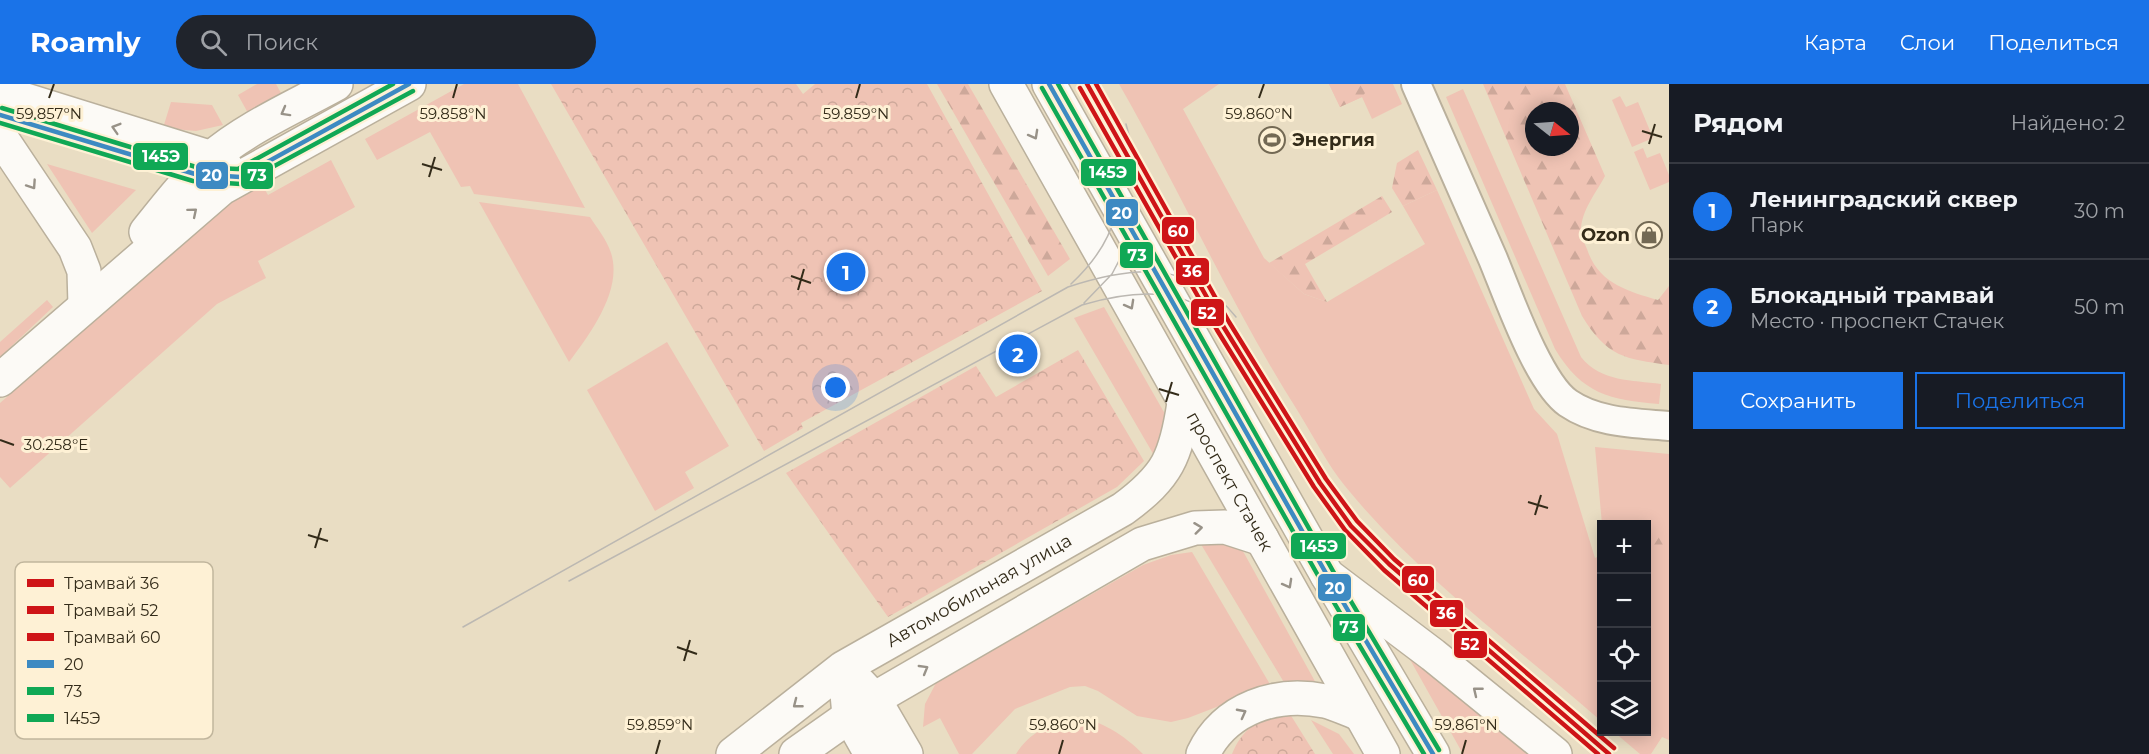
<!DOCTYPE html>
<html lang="ru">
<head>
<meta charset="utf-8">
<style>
  body { margin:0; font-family:Montserrat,sans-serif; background:#20242c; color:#f1f3f6 }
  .controls { position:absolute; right:18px; bottom:18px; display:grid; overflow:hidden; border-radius:0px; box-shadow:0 3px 15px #0003 }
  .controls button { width:54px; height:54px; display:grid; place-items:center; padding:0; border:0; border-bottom:2px solid #363941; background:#171b24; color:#f1f3f6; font:30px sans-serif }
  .compass { position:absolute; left:1525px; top:18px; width:54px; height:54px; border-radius:50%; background:#171b24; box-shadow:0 3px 15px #0003; rotate:107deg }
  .you { position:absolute; left:836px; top:304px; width:21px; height:21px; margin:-15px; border:4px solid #fff; border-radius:50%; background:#1a73e8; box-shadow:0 0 0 9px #1a73e833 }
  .badge { display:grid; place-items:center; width:39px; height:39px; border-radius:50%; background:#1a73e8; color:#fff; font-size:20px; font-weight:700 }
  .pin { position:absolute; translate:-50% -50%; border:3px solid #fff; box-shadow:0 2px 6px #0006 }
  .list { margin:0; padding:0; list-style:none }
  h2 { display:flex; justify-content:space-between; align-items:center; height:78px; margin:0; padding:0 24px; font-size:26px }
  h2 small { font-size:20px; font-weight:400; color:#9ea1a6 }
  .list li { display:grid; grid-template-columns:39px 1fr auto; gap:18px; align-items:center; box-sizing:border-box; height:96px; padding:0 24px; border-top:2px solid #363941 }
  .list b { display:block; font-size:22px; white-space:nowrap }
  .list p { margin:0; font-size:20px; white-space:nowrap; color:#9ea1a6 }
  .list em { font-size:20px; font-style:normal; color:#9ea1a6 }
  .actions { display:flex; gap:12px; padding:18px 24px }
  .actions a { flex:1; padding:14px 0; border:2px solid #1a73e8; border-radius:0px; text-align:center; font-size:21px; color:#1a73e8 }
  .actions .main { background:#1a73e8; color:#fff }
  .icon { flex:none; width:33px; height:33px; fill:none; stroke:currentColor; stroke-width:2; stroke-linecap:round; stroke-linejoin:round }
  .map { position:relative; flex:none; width:1669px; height:670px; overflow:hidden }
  header { display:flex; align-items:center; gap:36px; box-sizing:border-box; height:84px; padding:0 30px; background:#1a73e8; color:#fff }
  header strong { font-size:28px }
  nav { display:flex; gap:33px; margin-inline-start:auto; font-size:21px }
  .search { width:420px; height:54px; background:#20242c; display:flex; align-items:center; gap:15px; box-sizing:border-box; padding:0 21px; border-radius:33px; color:#9ea1a6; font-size:22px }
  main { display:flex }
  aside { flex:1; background:#171b24 }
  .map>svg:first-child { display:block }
  .green { fill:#efc3b4 }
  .forest { fill:url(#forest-firs); fill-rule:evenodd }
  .park { fill:url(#park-crowns) }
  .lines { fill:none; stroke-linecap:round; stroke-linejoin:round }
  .street-casing { stroke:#bab09c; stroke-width:32 }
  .secondary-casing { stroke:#bab09c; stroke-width:36 }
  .primary-casing { stroke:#bab09c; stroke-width:36 }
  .street { stroke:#fcfaf6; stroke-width:28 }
  .secondary { stroke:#fcfaf6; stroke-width:33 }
  .primary { stroke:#fcfaf6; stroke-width:33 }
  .tram { stroke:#bcb8b2; stroke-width:1.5 }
  .bus-1-casing { stroke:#fef1d5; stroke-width:9 }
  .bus-2-casing { stroke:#fef1d5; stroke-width:9 }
  .bus-3-casing { stroke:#fef1d5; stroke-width:9 }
  .bus-1 { stroke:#3d8ac2; stroke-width:4.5 }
  .bus-2 { stroke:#10a855; stroke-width:4.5 }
  .bus-3 { stroke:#10a855; stroke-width:4.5 }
  .tram-1-casing { stroke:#fef1d5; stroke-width:9 }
  .tram-2-casing { stroke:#fef1d5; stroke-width:9 }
  .tram-3-casing { stroke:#fef1d5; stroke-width:9 }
  .tram-1 { stroke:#ce1417; stroke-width:4.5 }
  .tram-2 { stroke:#ce1417; stroke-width:4.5 }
  .tram-3 { stroke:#ce1417; stroke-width:4.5 }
  .oneway { stroke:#989288 }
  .ticks { fill:none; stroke:#332b19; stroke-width:2 }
  .labels { text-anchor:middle; stroke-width:6; stroke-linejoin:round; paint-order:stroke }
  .poi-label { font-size:18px; font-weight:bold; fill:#332b19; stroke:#fef1d5; text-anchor:start }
  .street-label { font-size:18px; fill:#332b19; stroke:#fef1d5 }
  .key { fill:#fef1d5; stroke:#c1b69d; stroke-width:1.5 }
  .key-label { font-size:16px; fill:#332b19 }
  .ticks-label { font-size:15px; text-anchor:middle; fill:#332b19; stroke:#fef1d5; stroke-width:6; stroke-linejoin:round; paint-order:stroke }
  .line-badge { stroke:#fef1d5; stroke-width:2 }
  .badge-label { font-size:16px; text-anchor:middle; font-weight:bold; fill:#fff }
</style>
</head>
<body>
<header>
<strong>Roamly</strong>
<div class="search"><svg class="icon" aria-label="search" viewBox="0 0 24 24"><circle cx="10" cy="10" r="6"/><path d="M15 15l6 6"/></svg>Поиск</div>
<nav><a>Карта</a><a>Слои</a><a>Поделиться</a></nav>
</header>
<main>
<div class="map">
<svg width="1669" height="670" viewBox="0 0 1669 670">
  <defs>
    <pattern id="forest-firs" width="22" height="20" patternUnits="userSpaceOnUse" patternTransform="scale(1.5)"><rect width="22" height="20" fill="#efc3b4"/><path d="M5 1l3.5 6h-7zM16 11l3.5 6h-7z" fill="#cda89a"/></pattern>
    <pattern id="park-crowns" width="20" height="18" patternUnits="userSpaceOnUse" patternTransform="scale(1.5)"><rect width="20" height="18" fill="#efc3b4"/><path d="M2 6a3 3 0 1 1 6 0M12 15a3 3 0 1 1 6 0" fill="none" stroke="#cda89a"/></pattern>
  </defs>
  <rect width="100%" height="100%" fill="#e9ddc3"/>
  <path class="green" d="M257,0H276L281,9L248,29L238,11Z
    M464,0H518L585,124L474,110L470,102L461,103L430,48L377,76L365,55Z
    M1119,0H1219L1183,25L1264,174L1304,210L1327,218L1425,160L1403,122L1437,106L1534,325L1557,350L1595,474L1601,471V637C1514,561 1418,492 1345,402C1327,380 1314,353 1299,329C1232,224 1181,108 1119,0Z
    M1329,0H1393L1402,20L1372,35L1362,13L1340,23Z
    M1463,5L1581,273C1601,298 1632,296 1661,300L1659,320C1610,316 1582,310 1555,265L1446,13Z
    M1620,12L1626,23L1638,18L1653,54L1632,63L1612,16Z
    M171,18L212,21L223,41L196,47L163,44Z
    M1643,64L1647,74L1660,69L1669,91V98L1650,106L1634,68Z
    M331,76L355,123L258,177L266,194L217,220L10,404L0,393V319L231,117L261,99L268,111Z
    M47,80L136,106L92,149Z
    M479,118L590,133C597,144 607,156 611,169C623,206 590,250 569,278Z
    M47,216L53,223L0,273V258Z
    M1104,223L1165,330V346L1155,373L1074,234Z
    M667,258L729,362L685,388L694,404L655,427L587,306Z
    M1595,363L1669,370V656L1662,653L1651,670H1640L1614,648H1646V440H1602Z
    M1217,456L1238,462L1244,469L1317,601L1285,600L1199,457Z
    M1192,468L1271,602L1188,634L1171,638L1137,632L1098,607L1085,602L1070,603L1015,625L972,670H959L940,634L923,643L925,620L936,599L1143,481L1171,471Z
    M1408,572L1536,670H1463Z
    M1075,633C1101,636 1124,651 1143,670H1016C1029,649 1051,638 1075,633Z
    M1311,636L1339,650L1354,670H1333Z"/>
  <path class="forest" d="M937,0H968L1070,175L1048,192Z
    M1329,0H1371V1L1362,13L1340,23Z
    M1483,0H1565L1605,92C1596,109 1581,127 1581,147C1581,153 1585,160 1587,165C1598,199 1627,207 1658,216L1669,202V281C1625,275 1607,273 1582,232ZM1534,27H1570V63H1534Z
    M1418,66L1437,106L1403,122L1392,104L1397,79Z
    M1382,112L1392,128L1305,180L1327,218L1304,210L1269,179Z
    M1668,439H1669V486L1652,464Z"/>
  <path class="park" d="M551,0H796L803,10L815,0H927L1042,207L801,339L803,344L764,367Z
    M1078,266L1144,377L1117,403L888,533L786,389L976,282L996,313Z
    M1290,630L1315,670H1232C1245,640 1259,637 1290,630Z"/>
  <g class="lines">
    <defs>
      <path id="street" d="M1416,0C1442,58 1467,117 1493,175C1508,211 1538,298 1568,319C1597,339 1635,339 1669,342"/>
      <g id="secondary">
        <path d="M0,8L212,74L226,83"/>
        <path d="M0,52L75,164L84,187L85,221"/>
        <path d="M146,148C166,123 186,97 210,75C246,44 294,23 336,0"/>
        <path d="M0,296L222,104L409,0"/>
        <path d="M1327,491L1433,571L1555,670"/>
        <path d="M860,600L874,615L906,670"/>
        <path d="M847,610L849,631L871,670"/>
        <path id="s1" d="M733,670L843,584L1123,425C1168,392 1176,373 1184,319"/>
        <path d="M796,670L874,615L1142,460L1195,444L1225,443L1262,455"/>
        <path d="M1203,670C1225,624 1276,607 1325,617C1337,620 1349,626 1360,630"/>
      </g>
      <g id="primary">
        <path id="s2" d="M1006,0L1383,670"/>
        <path d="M1049,0L1327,491L1433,670"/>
      </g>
    </defs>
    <use href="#street" class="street-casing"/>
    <use href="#secondary" class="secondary-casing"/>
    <use href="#primary" class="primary-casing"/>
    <use href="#street" class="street"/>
    <use href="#secondary" class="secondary"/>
    <use href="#primary" class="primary"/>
    <path class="tram" d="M1071,200C1122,152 1122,117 1115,51
      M1084,219L1112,190L1134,148L1142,99L1126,40
      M569,497L1082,221C1116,211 1159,203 1193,219C1204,224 1214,235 1223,242
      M463,543L1068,203C1132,182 1190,175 1236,233"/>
    <defs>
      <path id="bus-1" d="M1049,0L1327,491L1433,670
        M0,31L195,90L240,93L409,0"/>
      <path id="bus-2" d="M1042,4L1320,495L1424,670
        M0,39L193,97L241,100L413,7"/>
      <path id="bus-3" d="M1058,0L1333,487L1439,666
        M2,24L196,83L238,85L393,0"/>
    </defs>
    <use href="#bus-1" class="bus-1-casing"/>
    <use href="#bus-2" class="bus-2-casing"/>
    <use href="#bus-3" class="bus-3-casing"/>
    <use href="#bus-1" class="bus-1"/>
    <use href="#bus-2" class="bus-2"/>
    <use href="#bus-3" class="bus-3"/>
    <defs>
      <path id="tram-1" d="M1087,0L1223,242L1320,399L1351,442L1389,480L1609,670"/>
      <path id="tram-2" d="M1080,4L1217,246L1314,403L1345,446L1384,486L1598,670"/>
      <path id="tram-3" d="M1096,0L1229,238L1326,395L1357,437L1394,475L1614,664"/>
    </defs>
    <use href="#tram-1" class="tram-1-casing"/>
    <use href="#tram-2" class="tram-2-casing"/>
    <use href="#tram-3" class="tram-3-casing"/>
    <use href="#tram-1" class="tram-1"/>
    <use href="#tram-2" class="tram-2"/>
    <use href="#tram-3" class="tram-3"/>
  </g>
  <defs><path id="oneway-chevron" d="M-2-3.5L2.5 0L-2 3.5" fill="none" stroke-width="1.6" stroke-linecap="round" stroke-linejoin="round" transform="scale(1.5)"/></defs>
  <g class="oneway">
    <use href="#oneway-chevron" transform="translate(285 28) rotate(151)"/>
    <use href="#oneway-chevron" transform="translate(116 44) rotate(-163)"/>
    <use href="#oneway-chevron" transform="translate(1034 51) rotate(61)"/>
    <use href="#oneway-chevron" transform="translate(32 101) rotate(56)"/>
    <use href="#oneway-chevron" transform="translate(193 128) rotate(-40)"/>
    <use href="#oneway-chevron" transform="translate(1130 221) rotate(61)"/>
    <use href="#oneway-chevron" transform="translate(1198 444) rotate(-7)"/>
    <use href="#oneway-chevron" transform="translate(1288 500) rotate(61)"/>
    <use href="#oneway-chevron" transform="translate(924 585) rotate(-30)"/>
    <use href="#oneway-chevron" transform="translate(1477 607) rotate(-141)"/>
    <use href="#oneway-chevron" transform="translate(797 620) rotate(142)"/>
    <use href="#oneway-chevron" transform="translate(1242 629) rotate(-28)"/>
  </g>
  <path class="ticks" d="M49,14L54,0M453,14L457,0M856,14L860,0M1259,14L1264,0M1642,47L1662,53M1649,60L1655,40M422,80L442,86M429,93L435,73M791,192L811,199M798,206L804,185M1159,305L1179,311M1166,318L1172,298M0,356L14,361M1528,418L1548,424M1535,431L1541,411M308,451L328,457M315,464L321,444M677,563L697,570M684,577L690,556M656,670L660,656M1059,670L1063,656M1462,670L1466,656"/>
  <defs>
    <symbol id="stadium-ring" viewBox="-11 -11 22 22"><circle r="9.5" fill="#fef1d5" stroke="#736954" stroke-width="1.5"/><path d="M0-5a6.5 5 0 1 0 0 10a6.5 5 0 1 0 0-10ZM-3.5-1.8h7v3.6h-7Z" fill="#736954"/></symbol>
    <symbol id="shop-ring" viewBox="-11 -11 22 22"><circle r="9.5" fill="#fef1d5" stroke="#736954" stroke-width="1.5"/><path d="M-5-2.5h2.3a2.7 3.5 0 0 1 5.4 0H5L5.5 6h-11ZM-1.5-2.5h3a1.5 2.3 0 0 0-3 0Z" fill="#736954"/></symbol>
  </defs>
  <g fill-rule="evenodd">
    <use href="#stadium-ring" x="1257" y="41" width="30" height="30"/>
    <use href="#shop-ring" x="1634" y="136" width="30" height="30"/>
  </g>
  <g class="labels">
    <g class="poi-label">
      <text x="1292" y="62">Энергия</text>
      <text x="1630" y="157" text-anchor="end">Ozon</text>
    </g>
    <g class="street-label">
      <text dy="6" stroke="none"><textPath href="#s2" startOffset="456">проспект Стачек</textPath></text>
      <text dy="6" stroke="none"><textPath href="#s1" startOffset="296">Автомобильная улица</textPath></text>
    </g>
  </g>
  <rect x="15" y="478" width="198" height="177" rx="9" class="key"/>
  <rect x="27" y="495" width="27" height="8" fill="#ce1417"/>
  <rect x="27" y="522" width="27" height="8" fill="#ce1417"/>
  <rect x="27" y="549" width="27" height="8" fill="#ce1417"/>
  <rect x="27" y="576" width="27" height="8" fill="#3d8ac2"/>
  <rect x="27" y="603" width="27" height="8" fill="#10a855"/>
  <rect x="27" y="630" width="27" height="8" fill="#10a855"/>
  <g class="key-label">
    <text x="64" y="505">Трамвай 36</text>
    <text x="64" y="532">Трамвай 52</text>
    <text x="64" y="559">Трамвай 60</text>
    <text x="64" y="586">20</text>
    <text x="64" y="613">73</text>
    <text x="64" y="640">145Э</text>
  </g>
  <g class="ticks-label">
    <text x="49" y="35">59.857°N</text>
    <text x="453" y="35">59.858°N</text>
    <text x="856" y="35">59.859°N</text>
    <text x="1259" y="35">59.860°N</text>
    <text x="56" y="366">30.258°E</text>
    <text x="660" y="646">59.859°N</text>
    <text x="1063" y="646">59.860°N</text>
    <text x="1466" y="646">59.861°N</text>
  </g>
  <g class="line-badge">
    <rect x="132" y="58" width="57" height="29" rx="6" fill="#10a855"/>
    <rect x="1080" y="74" width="57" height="29" rx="6" fill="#10a855"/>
    <rect x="195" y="77" width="34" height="29" rx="6" fill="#3d8ac2"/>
    <rect x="240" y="77" width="34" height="29" rx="6" fill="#10a855"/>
    <rect x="1105" y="114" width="34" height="29" rx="6" fill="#3d8ac2"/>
    <rect x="1161" y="132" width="34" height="29" rx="6" fill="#ce1417"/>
    <rect x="1119" y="157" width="35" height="28" rx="6" fill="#10a855"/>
    <rect x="1175" y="173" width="35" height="29" rx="6" fill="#ce1417"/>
    <rect x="1190" y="214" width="35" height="29" rx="6" fill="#ce1417"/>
    <rect x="1290" y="448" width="57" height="28" rx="6" fill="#10a855"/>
    <rect x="1401" y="481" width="34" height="29" rx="6" fill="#ce1417"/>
    <rect x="1317" y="489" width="35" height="29" rx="6" fill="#3d8ac2"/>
    <rect x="1429" y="515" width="35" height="29" rx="6" fill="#ce1417"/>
    <rect x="1332" y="529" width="34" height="29" rx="6" fill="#10a855"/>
    <rect x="1453" y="546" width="35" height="29" rx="6" fill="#ce1417"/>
  </g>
  <g class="badge-label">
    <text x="161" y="78">145Э</text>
    <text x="1108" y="94">145Э</text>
    <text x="212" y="97">20</text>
    <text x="257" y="97">73</text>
    <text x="1122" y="135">20</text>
    <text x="1178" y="153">60</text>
    <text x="1137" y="177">73</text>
    <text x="1192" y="193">36</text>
    <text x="1207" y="235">52</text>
    <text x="1319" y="468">145Э</text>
    <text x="1418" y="502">60</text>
    <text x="1335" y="510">20</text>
    <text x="1446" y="535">36</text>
    <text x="1349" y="549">73</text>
    <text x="1470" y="566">52</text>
  </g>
</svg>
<div class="controls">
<button>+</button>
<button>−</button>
<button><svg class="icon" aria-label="locate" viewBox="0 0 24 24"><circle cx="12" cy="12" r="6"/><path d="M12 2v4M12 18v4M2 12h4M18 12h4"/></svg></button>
<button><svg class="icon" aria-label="layers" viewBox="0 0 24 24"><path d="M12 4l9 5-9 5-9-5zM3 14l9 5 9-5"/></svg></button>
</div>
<svg class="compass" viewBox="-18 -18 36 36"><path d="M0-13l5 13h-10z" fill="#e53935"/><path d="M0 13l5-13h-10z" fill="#9ea1a6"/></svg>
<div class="you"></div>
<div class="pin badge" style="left:846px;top:188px">1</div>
<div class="pin badge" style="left:1018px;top:270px">2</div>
</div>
<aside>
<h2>Рядом<small>Найдено: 2</small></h2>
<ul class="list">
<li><span class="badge">1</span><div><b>Ленинградский сквер</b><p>Парк</p></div><em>30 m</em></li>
<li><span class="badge">2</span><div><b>Блокадный трамвай</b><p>Место · проспект Стачек</p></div><em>50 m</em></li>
</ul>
<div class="actions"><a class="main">Сохранить</a><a>Поделиться</a></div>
</aside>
</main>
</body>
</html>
